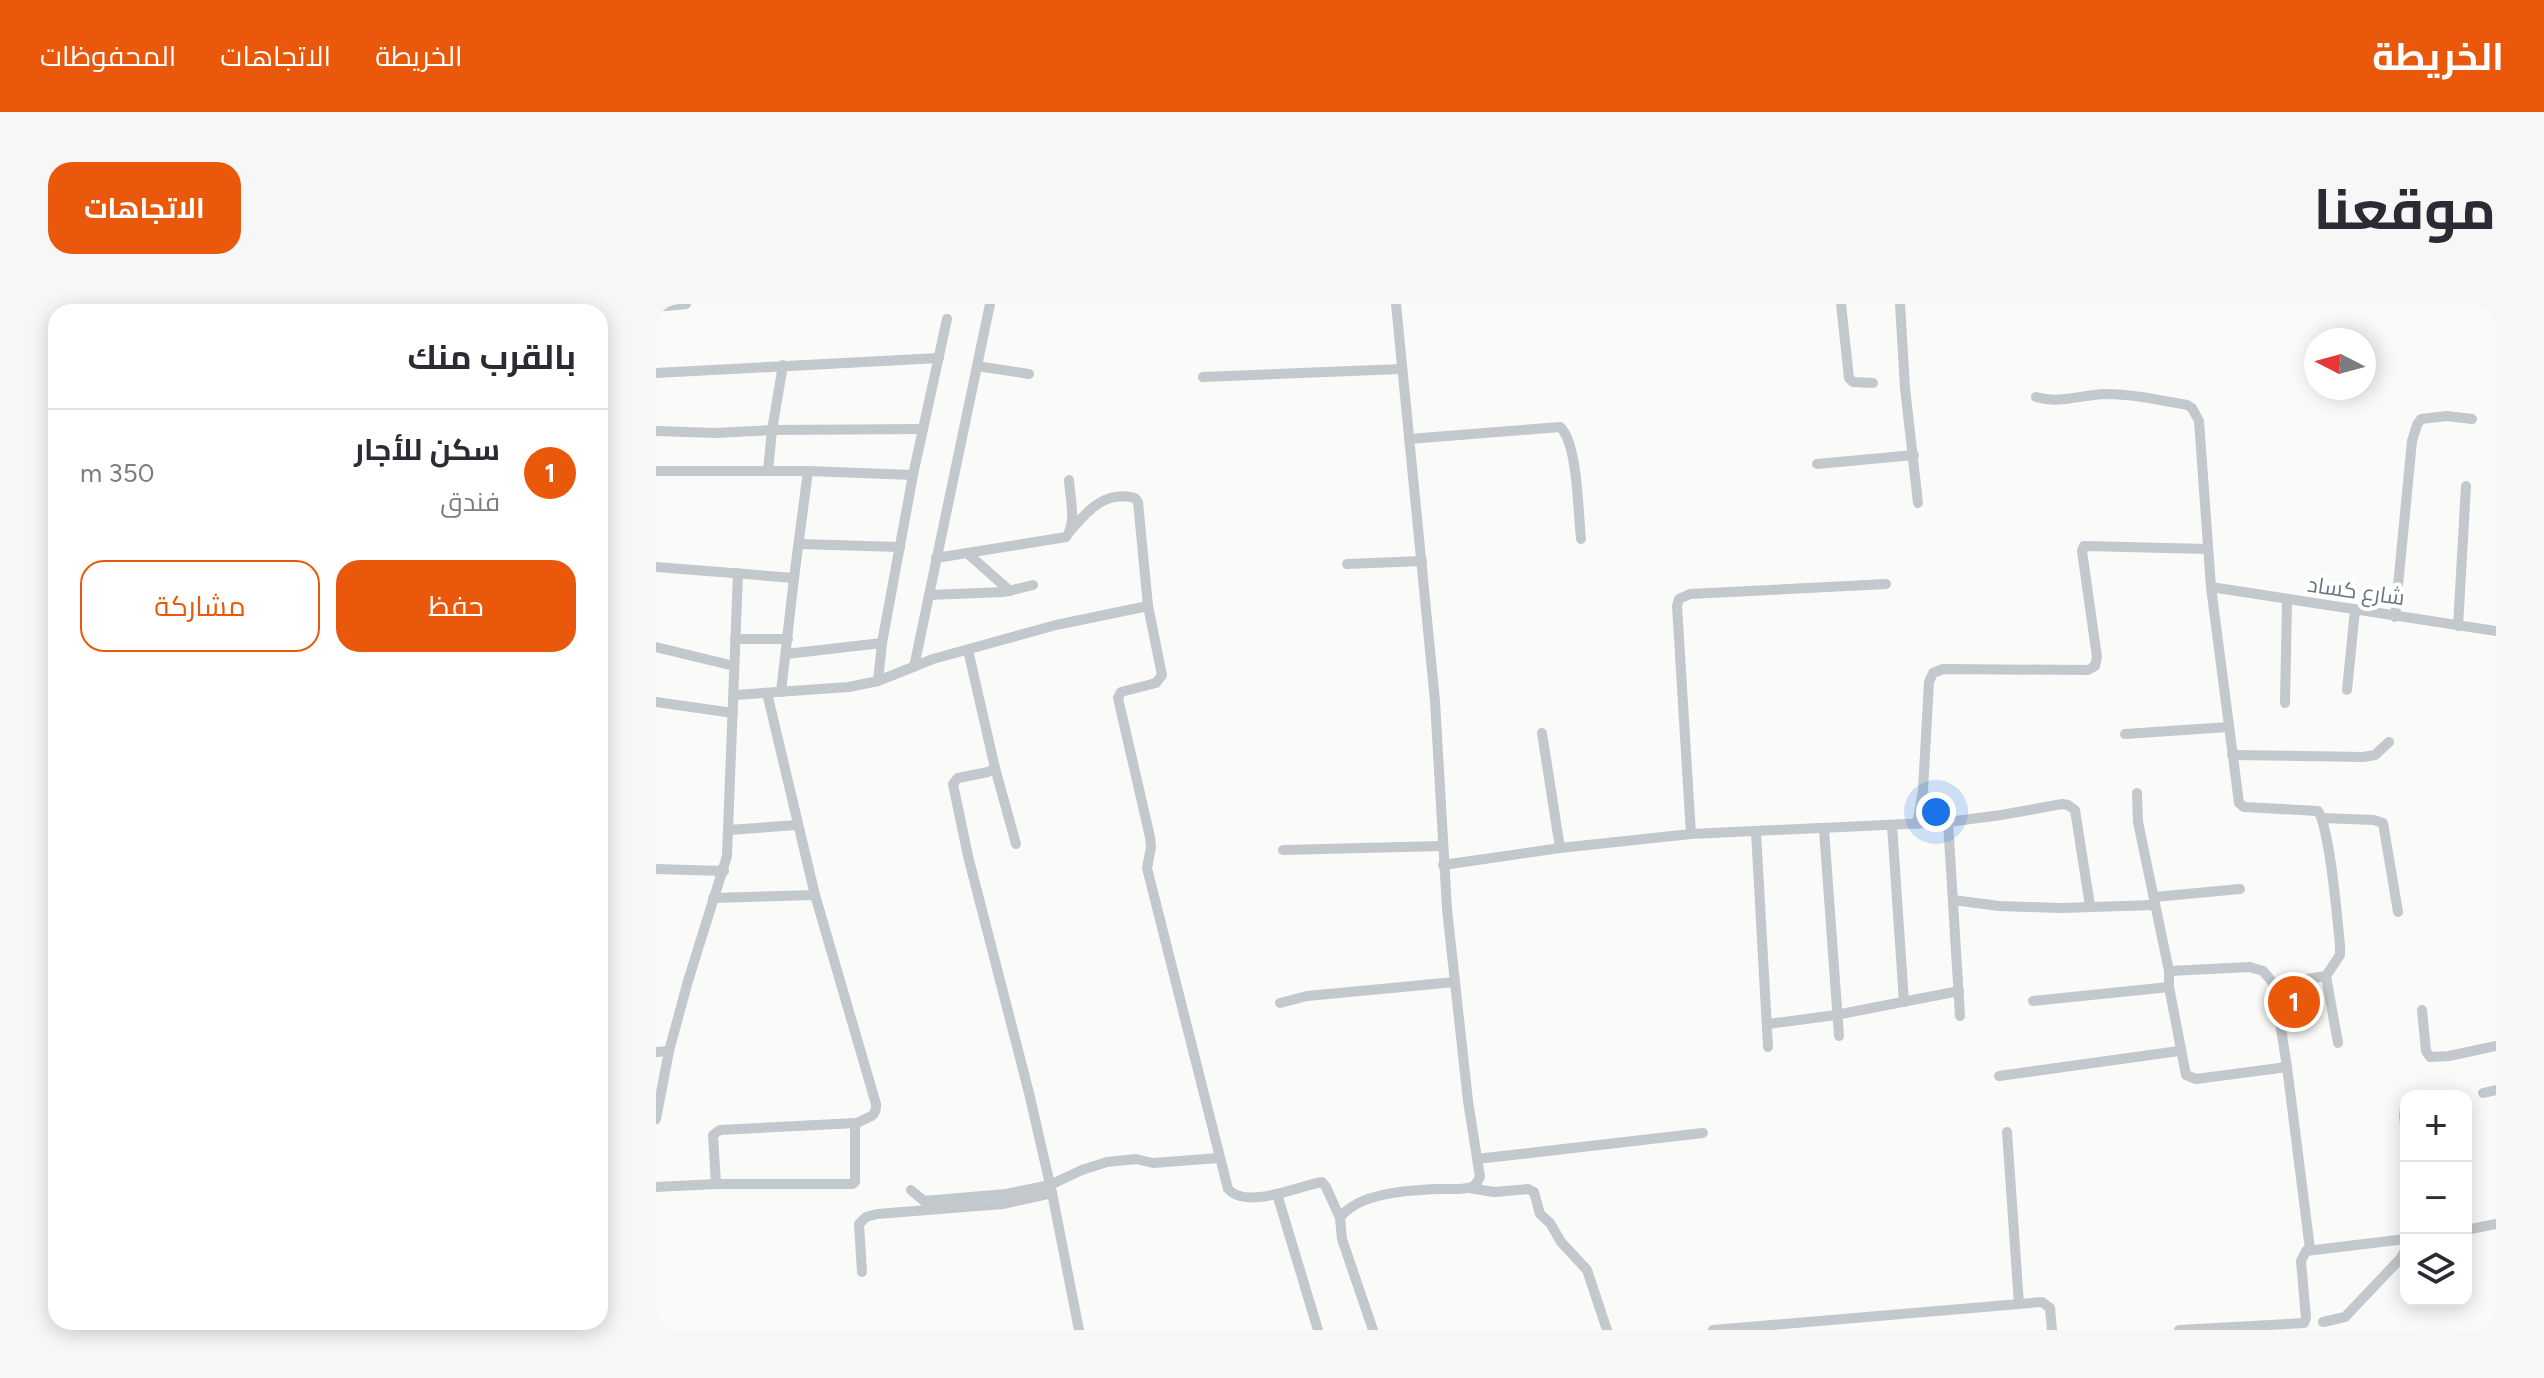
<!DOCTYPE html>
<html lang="ar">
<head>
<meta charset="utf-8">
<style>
	body { margin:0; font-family:Figtree,Cairo,sans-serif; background:#f7f7f7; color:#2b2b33; direction:rtl }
	.controls { position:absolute; right:24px; bottom:24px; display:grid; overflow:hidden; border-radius:16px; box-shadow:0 4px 20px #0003 }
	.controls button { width:72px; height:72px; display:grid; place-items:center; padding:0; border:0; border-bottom:2px solid #e1e1e2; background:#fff; color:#2b2b33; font:40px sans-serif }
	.compass { position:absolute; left:1648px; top:24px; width:72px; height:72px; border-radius:50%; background:#fff; box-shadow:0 4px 20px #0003; rotate:276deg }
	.you { position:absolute; left:1280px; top:508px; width:28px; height:28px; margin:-20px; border:6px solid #fff; border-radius:50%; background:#1a73e8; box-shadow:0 0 0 12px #1a73e833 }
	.badge { display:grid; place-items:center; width:52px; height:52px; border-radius:50%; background:#ea580c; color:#fff; font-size:26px; font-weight:700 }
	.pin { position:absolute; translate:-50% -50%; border:4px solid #fff; box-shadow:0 2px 8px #0006 }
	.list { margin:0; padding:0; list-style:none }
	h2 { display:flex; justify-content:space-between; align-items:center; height:104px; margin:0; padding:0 32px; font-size:34px }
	h2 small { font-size:26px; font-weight:400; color:#7c7c81 }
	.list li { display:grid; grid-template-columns:52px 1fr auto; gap:24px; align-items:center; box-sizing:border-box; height:128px; padding:0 32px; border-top:2px solid #e1e1e2 }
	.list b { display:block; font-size:30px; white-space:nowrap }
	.list p { margin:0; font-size:26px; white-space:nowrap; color:#7c7c81 }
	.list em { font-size:26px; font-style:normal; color:#7c7c81 }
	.actions { display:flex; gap:16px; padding:24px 32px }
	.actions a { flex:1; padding:18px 0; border:2px solid #ea580c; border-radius:24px; text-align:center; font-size:28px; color:#ea580c }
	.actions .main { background:#ea580c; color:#fff }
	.icon { flex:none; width:44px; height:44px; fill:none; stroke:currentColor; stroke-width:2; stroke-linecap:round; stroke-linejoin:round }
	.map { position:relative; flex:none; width:1840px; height:1026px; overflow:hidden; direction:ltr; border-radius:24px }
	header { display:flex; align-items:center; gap:48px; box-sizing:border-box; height:112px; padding:0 40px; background:#ea580c; color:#fff }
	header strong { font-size:38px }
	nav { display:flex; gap:44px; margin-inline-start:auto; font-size:28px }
	.intro { display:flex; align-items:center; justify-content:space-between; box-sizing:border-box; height:192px; padding:0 48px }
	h1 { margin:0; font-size:56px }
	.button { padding:20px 36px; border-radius:24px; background:#ea580c; color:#fff; font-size:28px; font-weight:700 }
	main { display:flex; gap:48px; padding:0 48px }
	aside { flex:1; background:#fff; border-radius:24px; box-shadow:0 4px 20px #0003 }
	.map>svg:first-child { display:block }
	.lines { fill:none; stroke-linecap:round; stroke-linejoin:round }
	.minor { stroke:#c3c8cc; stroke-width:10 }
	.labels { text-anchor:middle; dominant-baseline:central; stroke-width:8; stroke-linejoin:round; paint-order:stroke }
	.street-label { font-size:22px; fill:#657683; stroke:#fff }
</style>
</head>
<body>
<header>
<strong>الخريطة</strong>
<nav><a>الخريطة</a><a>الاتجاهات</a><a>المحفوظات</a></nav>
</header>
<div class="intro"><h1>موقعنا</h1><a class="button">الاتجاهات</a></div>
<main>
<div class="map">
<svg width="1840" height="1026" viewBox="0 0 1840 1026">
	<rect width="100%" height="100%" fill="#fafaf8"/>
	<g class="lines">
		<g class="minor">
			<path d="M1185 0 1193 74 1197 78 1217 79"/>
			<path d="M1244 0 1249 84 1262 199"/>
			<path d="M0 3 30 0"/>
			<path d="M321 62 373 70"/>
			<path d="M0 69 283 54"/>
			<path d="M547 73 745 65"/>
			<path d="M1380 93C1404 100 1424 91 1449 90 1476 90 1504 96 1531 101L1536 104 1543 117 1555 283 1583 499 1588 503 1662 507C1674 525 1681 613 1684 641V651L1670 672 1618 680"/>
			<path d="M0 127 59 129 116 126 267 125"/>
			<path d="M753 135 904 123C922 139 922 209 925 235"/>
			<path d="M1161 160 1258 151"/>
			<path d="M0 167H152L257 171"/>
			<path d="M112 167 116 126 127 61"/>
			<path d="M415 226C432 206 450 186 479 194L482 198 492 302 506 371 500 379 465 388 462 394 494 533 495 543 491 564 572 885C591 906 642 882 666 878L670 883 684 914"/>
			<path d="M143 240 244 243"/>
			<path d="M311 249 354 287"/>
			<path d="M280 254 410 233C421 220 414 193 413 176"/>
			<path d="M691 260 766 257"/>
			<path d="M0 263 138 274 152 167"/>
			<path d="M1555 283 1840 327"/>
			<path d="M273 291 348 288 377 281"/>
			<path d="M1739 313 1756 137 1761 121 1765 115 1791 112 1816 115"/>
			<path d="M1802 322 1810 182"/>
			<path d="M79 335H132"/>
			<path d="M0 343 78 362"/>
			<path d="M312 346 339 464 332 468 302 474 297 480 298 485 312 552 373 789 396 889 423 1026"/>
			<path d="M130 350 226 339 257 171 291 15"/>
			<path d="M258 363 334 0"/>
			<path d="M222 377 226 339"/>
			<path d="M1691 386 1699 306"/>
			<path d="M125 388 138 274"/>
			<path d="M78 391 193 383 222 377 277 355 400 321 492 302"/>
			<path d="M0 398 77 409"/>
			<path d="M1629 399 1631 297"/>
			<path d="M886 429 904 544"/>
			<path d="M1469 430 1572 423"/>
			<path d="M1576 451 1707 453 1719 451 1733 438"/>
			<path d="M339 464 360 540"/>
			<path d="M1481 489 1482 518 1513 667V683L1530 771 1540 775 1631 763"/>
			<path d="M1666 514 1718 516 1727 519 1742 608"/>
			<path d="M1292 518 1304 712"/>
			<path d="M1261 520 1267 486 1273 378 1277 369 1287 365 1432 366 1439 362 1441 353 1426 247 1428 242 1552 245"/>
			<path d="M1236 521 1248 698"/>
			<path d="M1168 525 1183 732"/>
			<path d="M73 526 141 521"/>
			<path d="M1100 528 1112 743"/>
			<path d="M1035 530 1021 302 1023 295 1034 290 1230 280"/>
			<path d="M627 546 786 542"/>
			<path d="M787 561 904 544 1035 530 1292 518 1345 511 1406 500 1412 501 1419 506 1434 602"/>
			<path d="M0 565 68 567"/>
			<path d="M1498 593 1584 585"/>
			<path d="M57 594 159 591"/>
			<path d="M1297 596 1343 602 1404 604 1499 601"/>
			<path d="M1513 667 1594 663 1607 667 1618 680 1631 763 1654 945"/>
			<path d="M1670 672 1682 739"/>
			<path d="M1377 697 1513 683"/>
			<path d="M624 699 651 692 799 678"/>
			<path d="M1766 706 1770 747 1774 753 1793 752 1840 742"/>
			<path d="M1112 720 1180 711 1303 687"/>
			<path d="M0 748 13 747"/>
			<path d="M1343 772 1523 747"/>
			<path d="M1827 789 1840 786"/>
			<path d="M1750 798 1748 811 1750 830"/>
			<path d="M0 815 13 747 32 677 71 552 82 269"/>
			<path d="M1351 828 1363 1000"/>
			<path d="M821 855 1047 829"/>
			<path d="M60 880 57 831 64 826 200 819"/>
			<path d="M0 883 60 880H196L199 878V821C208 812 221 816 220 800L159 591 111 389"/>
			<path d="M813 884 838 888 872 885 878 888 884 910 894 919 905 938 931 966 951 1026"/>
			<path d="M255 886 268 897 350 890 394 881 426 866 451 858 480 855 497 859 563 854"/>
			<path d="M621 890 662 1026"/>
			<path d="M1810 926 1840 920"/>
			<path d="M206 968 203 920 210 913 221 910 347 900 396 889"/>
			<path d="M1667 1018 1689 1013 1744 955 1750 945"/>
			<path d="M717 1026 686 935 684 914C702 888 756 886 784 885 794 885 807 886 816 883 821 880 821 878 824 873L812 797 791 605 779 397 740 0"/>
			<path d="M1057 1026 1386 998 1394 1004 1396 1026"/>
			<path d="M1523 1026 1648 1019 1650 1014 1645 957 1650 947 1750 935"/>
		</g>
	</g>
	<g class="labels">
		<g class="street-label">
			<text transform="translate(1700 287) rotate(8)">شارع كساد</text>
		</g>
	</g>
</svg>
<div class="controls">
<button>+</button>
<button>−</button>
<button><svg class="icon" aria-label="layers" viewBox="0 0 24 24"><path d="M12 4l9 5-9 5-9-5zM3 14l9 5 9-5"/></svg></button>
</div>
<svg class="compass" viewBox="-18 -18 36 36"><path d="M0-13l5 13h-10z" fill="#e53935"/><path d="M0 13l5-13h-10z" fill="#7c7c81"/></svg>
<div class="you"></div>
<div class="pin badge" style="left:1638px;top:698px">1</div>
</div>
<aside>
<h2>بالقرب منك<small></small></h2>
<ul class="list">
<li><span class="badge">1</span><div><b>سكن للأجار</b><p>فندق</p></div><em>350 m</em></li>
</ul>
<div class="actions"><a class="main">حفظ</a><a>مشاركة</a></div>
</aside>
</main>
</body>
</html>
